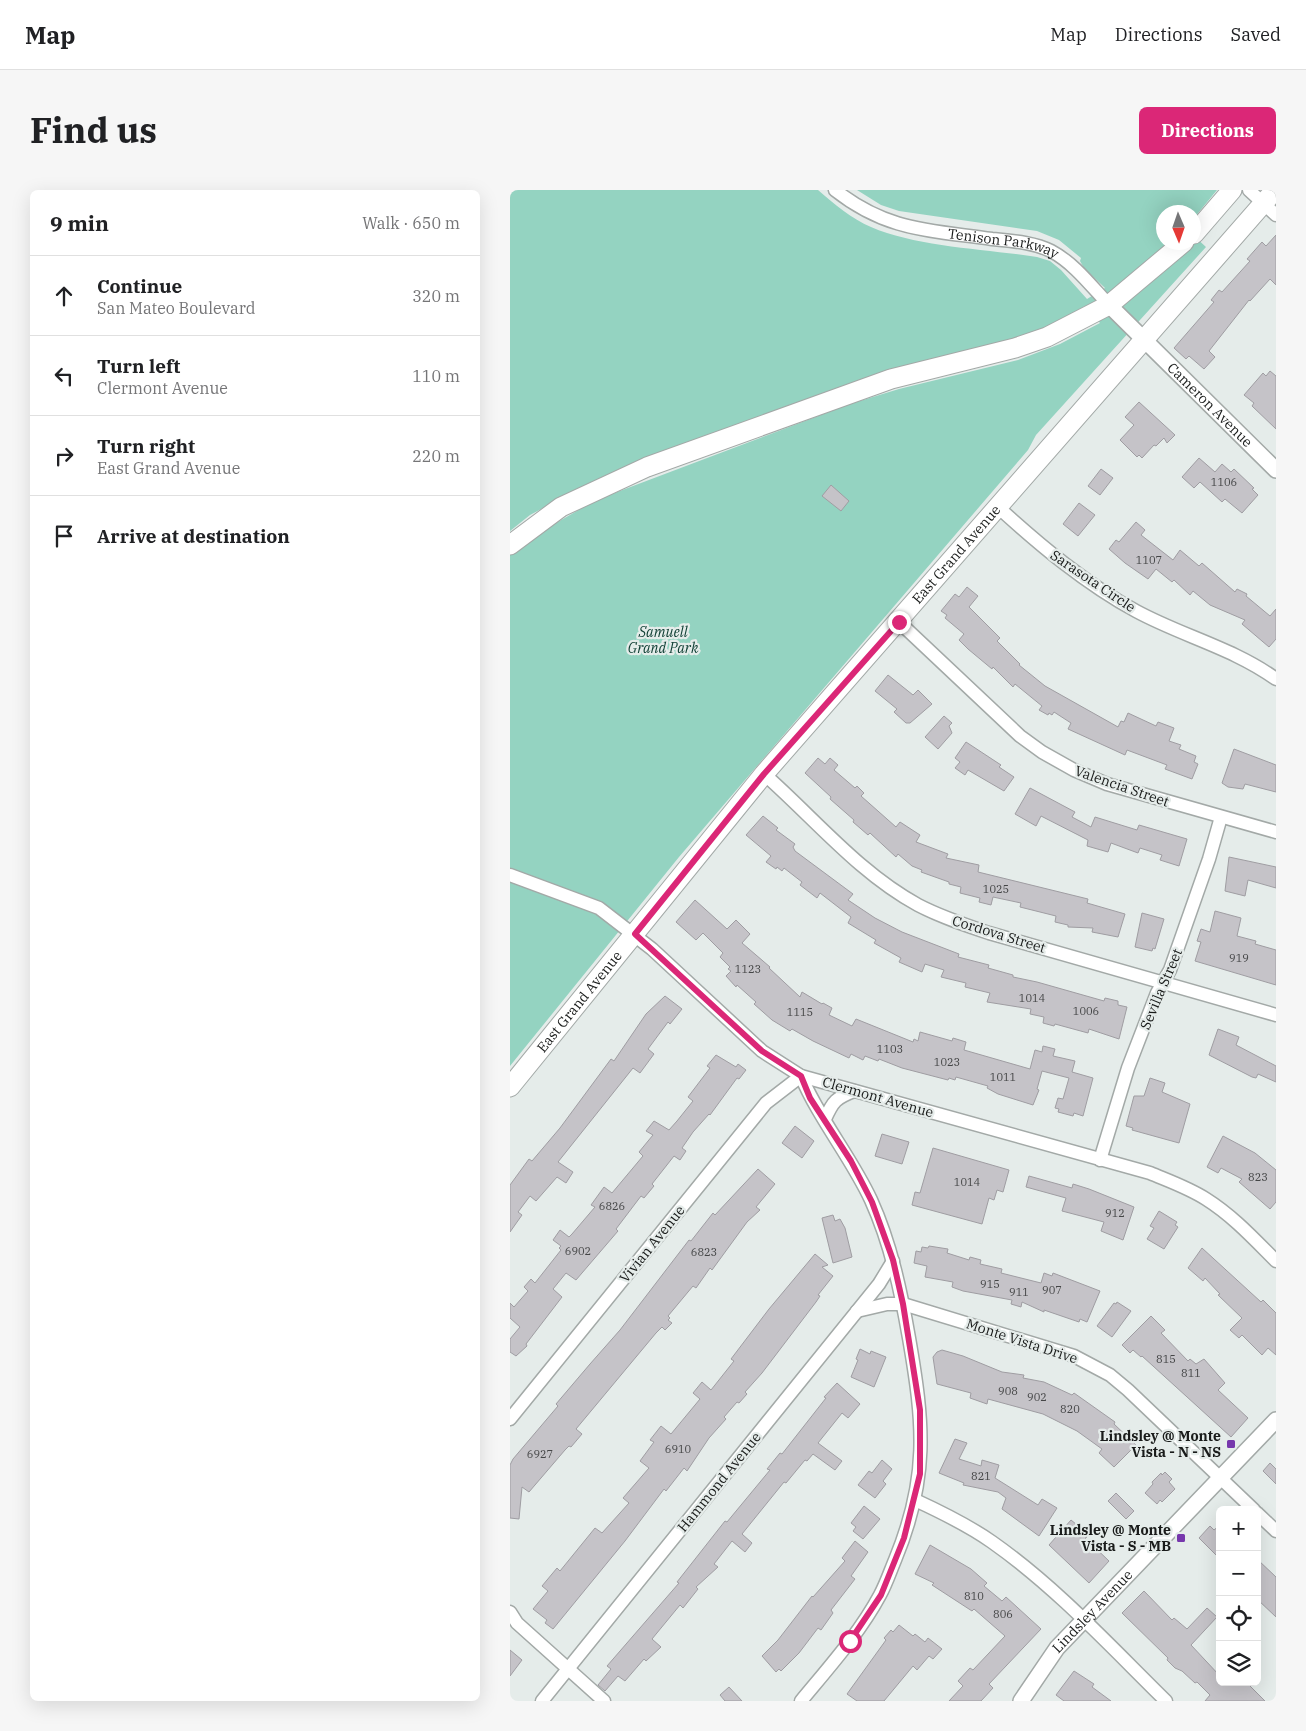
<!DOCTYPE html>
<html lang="en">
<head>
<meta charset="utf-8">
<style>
	body { margin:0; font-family:"IBM Plex Serif",serif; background:#f6f6f6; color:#202124 }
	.controls { position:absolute; right:15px; bottom:15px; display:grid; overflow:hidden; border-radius:8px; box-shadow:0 5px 20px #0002 }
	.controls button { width:45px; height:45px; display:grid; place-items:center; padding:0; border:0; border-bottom:1px solid #e0e0e0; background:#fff; color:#202124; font:25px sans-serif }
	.compass { position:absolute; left:646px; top:15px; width:45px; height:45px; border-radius:50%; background:#fff; box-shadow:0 5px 20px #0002; rotate:178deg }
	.stop { position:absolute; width:15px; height:15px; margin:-11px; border:4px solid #db2777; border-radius:50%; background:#fff }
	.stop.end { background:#db2777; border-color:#fff; box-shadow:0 1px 5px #0008 }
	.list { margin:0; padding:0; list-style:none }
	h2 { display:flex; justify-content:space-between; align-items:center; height:65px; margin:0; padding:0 20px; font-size:21px }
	h2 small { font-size:16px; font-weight:400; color:#757577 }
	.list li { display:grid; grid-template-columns:32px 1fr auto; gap:15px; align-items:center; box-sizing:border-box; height:80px; padding:0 20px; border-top:1px solid #e0e0e0 }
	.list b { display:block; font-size:19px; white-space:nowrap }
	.list p { margin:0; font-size:16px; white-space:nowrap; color:#757577 }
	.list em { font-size:16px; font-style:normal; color:#757577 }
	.icon { flex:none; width:28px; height:28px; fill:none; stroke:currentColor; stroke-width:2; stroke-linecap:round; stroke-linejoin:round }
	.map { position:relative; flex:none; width:766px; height:1511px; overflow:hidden; border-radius:8px }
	header { display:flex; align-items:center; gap:30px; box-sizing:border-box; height:70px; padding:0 25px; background:#fff; border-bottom:1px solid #e0e0e0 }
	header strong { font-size:24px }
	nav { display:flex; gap:28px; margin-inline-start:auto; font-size:18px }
	.intro { display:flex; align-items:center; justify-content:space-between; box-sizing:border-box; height:120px; padding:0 30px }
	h1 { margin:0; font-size:35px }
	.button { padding:12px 22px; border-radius:8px; background:#db2777; color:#fff; font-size:18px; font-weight:700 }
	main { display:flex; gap:30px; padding:0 30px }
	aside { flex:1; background:#fff; border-radius:8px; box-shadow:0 5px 20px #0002 }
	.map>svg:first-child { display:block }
	.green { fill:#94d3c1 }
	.building { fill:#c5c3c8; stroke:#9f9da2 }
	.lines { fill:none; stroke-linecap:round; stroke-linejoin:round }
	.minor-casing { stroke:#a3a9a7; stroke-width:15 }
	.tertiary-casing { stroke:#a3a9a7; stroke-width:18 }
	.primary-casing { stroke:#a3a9a7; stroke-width:21 }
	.minor { stroke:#fff; stroke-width:12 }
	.tertiary { stroke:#fff; stroke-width:15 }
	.primary { stroke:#fff; stroke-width:19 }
	.route { stroke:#db2777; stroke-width:6 }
	.poi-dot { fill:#7637ac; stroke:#e5ecea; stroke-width:2 }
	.labels { text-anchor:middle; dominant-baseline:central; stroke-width:4.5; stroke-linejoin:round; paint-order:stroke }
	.number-label { font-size:11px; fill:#444546 }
	.street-label { font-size:14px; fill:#191b1a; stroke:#e5ecea }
	.park-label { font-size:14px; font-style:italic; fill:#0d3d32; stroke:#e5ecea }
	.poi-label { font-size:14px; font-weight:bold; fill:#191b1a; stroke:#e5ecea; text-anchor:end }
</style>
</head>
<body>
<header>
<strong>Map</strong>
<nav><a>Map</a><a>Directions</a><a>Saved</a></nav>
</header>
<div class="intro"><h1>Find us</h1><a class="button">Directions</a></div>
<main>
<aside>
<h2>9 min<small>Walk · 650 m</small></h2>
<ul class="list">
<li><svg class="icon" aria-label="ahead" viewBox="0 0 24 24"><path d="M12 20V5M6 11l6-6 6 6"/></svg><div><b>Continue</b><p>San Mateo Boulevard</p></div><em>320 m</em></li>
<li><svg class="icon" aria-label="left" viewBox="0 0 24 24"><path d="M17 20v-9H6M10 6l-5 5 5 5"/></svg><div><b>Turn left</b><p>Clermont Avenue</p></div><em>110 m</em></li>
<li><svg class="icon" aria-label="right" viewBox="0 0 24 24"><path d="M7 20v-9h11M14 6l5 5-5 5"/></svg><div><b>Turn right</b><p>East Grand Avenue</p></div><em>220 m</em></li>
<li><svg class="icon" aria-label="arrive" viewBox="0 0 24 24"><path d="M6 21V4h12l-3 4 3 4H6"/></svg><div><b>Arrive at destination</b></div></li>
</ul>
</aside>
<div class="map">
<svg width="766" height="1511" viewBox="0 0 766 1511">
	<rect width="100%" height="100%" fill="#e5ecea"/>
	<path class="green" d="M0 0H308C324 14 342 29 361 37 407 57 476 59 527 67L540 71 551 80 577 109 595 98 574 78 570 71 571 68 549 50 527 41 389 21 371 15 347 0H707L684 28V22H654V52H684V46L696 57 526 245 518 260 169 667 0 876V365L46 333 86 310 340 214 389 199 508 170 550 154 590 133 575 116 545 133 512 148 348 191 136 270 76 295 20 325 0 341Z"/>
	<g class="building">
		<path d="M766 45V95L760 89 740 111 739 110 699 161 705 167 694 179 679 166 676 169 664 158 704 112 701 110 709 100 712 102 740 71 737 69 752 52 756 56Z"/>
		<path d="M760 181 766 186V239L742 216 744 213 734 205 753 183 756 186Z"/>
		<path d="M629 212 665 245 657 253 654 248 646 256 644 255 632 268 629 265 627 267 610 250 624 235 615 227Z"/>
		<path d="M689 268 705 282 712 274 721 282 724 279 744 298 742 299 748 305 732 323 715 309 712 312 690 292 684 298 672 287Z"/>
		<path d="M591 279 603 288 590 305 578 296Z"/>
		<path d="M321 295 339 311 331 321 312 306Z"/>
		<path d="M569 313 585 325 568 346 553 334Z"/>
		<path d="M626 332 635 340 631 345 663 370 670 360 689 376 692 373 725 402 727 399 737 404 736 406 760 426 766 419V449L759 457 732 434 735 430 700 415 683 401 680 405 664 390 662 392 646 379 638 389 615 373 599 359 606 350 609 352Z"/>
		<path d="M457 397 468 406 459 417 490 448 487 451 510 474 509 475 535 496 608 537 611 531 614 532 618 523 646 536 648 532 664 538 659 551 671 555 669 559 686 566 684 572 688 574 682 589 655 579 657 575 617 560 615 565 558 539 561 533 544 522 542 525 539 523 538 525 529 520 532 516 505 494 503 497 483 477 482 479 458 459 449 450 454 444 435 428 437 425 431 421 445 404 449 407Z"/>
		<path d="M378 485 403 505 408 500 422 514 400 533H396L384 522 387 519 365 501Z"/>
		<path d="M434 526 442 533 439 536 442 543 428 559 415 547Z"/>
		<path d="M456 552 491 575 489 577 504 587 494 601 458 580 455 585 445 578 450 572 445 568Z"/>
		<path d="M724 559 766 575V602L735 594 733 599 718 597 712 593Z"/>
		<path d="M308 568 315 574 320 568 328 575 324 580 345 598 347 596 354 603 351 606 386 637 390 632 410 645 406 652 438 664 436 668 469 675 468 682 578 709 577 713 615 724 608 747 582 742 583 738 558 737V735L545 732 546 726 510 717 511 713 483 707 481 715 469 712 470 708 450 703 451 697 439 694V692L411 682 412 680 402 676 388 664 386 667 360 643 358 645 343 632 344 630 320 609 321 607 295 583Z"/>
		<path d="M520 598 565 622 562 627 581 637 585 627 627 640 629 635 677 649 669 676 650 670 652 665 630 658 628 663 601 653 598 662 577 656 578 650 531 626 526 636 505 624Z"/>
		<path d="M253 626 268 638 266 640 285 654 283 657 285 661 343 704 338 710 365 728 392 742 449 764 448 767 479 775 478 778 503 785V787L527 792 594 811 595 808 608 811V815L617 817 609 849 579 839 578 843 545 834 544 836 533 833 534 827 520 824 521 819 477 812 480 803 455 797 456 793 431 787 434 780 415 774 412 782 389 772 391 768 364 753 366 750 338 733 341 727 310 703 307 708 290 695 292 692 274 678 272 681 267 677 266 679 256 672 261 666 236 645Z"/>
		<path d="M719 667 766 677V698L738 690 735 706 715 701Z"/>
		<path d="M185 710 217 739 226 730 240 744 232 753 260 777 259 778 290 807 292 802 312 814 313 813 322 818 319 825 342 836 346 829 403 852 404 849 408 851 410 842 442 851 443 848 456 852 454 860 520 879 525 860 532 862 533 856 545 859 543 866 565 871 562 882 583 888 573 926 564 923 563 926 548 922 549 919 545 918 548 908 553 909 559 888 532 881 527 899 529 900 523 915 488 904 477 898 478 896 446 887 445 890 439 888 438 890 392 878 369 869 368 871 355 866 353 870 341 864 339 868 303 851 282 839 280 841 262 830 244 814 246 812 227 795 226 797 216 786 221 781 218 779 220 777 210 767 213 763 193 743 186 750 166 732Z"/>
		<path d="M705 721 731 728 727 746 746 751 745 754 766 760V795L685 771 691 752 687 751 691 739 700 742Z"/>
		<path d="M632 723 654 729 645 759 643 758 642 761 625 757Z"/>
		<path d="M155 806 172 819 160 834 158 832 138 859 144 864 130 883 123 878 48 972 63 982 56 993 47 987 26 1011 20 1006 8 1022 12 1025 0 1042V995L19 969 22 971 50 938 101 869 104 871 136 824Z"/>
		<path d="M708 839 729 847 726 855 766 876V892L748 884 746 888 742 887 699 865Z"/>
		<path d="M206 865 226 877 228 874 236 880 229 889 227 888 200 925 199 924 183 942 172 958 176 961 170 970 164 966 142 994 144 996 134 1008 131 1006 106 1039 108 1041 66 1090 56 1083 43 1099 52 1107 16 1154 17 1156 6 1166 0 1162V1149L10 1137 0 1128V1113L4 1117 18 1101 14 1097 21 1089 25 1093 51 1060 49 1058 51 1056 43 1050 50 1040 59 1047 62 1044 85 1017 81 1015 94 997 102 1003 133 966 129 962 143 945 136 941 144 931 159 940 167 931 183 911 178 907 200 878 197 876Z"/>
		<path d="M640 888 655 893 652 902 680 914 669 953 622 940 623 938 616 936 624 906H634Z"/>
		<path d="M285 936 304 951 292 968 272 953Z"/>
		<path d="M372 944 399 952 392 974 365 966Z"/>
		<path d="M713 946 745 963 766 980V1012L760 1019 729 992 732 989 711 978 708 983 697 977Z"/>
		<path d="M423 958 499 980 493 1002 487 1000 484 1010 479 1008 472 1034 402 1015 405 1002 410 1003Z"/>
		<path d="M248 979 265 994 246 1017 250 1020 237 1032 202 1080 200 1078 186 1098 183 1096 158 1126 160 1128 158 1130 162 1133 155 1140 152 1137 146 1143 66 1239 72 1244 61 1257 59 1256 55 1260 19 1302 12 1297 9 1329 0 1328V1275L3 1269 48 1216 46 1214 80 1174 110 1140 179 1050 181 1051 203 1023 205 1025Z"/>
		<path d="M519 986 562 998 563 994 579 999 624 1017 613 1050 591 1041 594 1032 552 1021 556 1008 516 997Z"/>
		<path d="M649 1021 667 1032 665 1035 668 1037 654 1059 637 1049 644 1038 640 1036Z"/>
		<path d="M323 1025 325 1031 330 1029 335 1038 342 1067 323 1073 312 1028Z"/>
		<path d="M419 1056 438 1059 437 1063 459 1070 460 1067 471 1070 470 1074 492 1079 491 1083 531 1093 534 1083 542 1086 543 1083 590 1101 577 1132 570 1129 569 1132 534 1120V1122L512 1112 511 1117 501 1114 502 1110 453 1101 442 1097 443 1092 415 1087 417 1076 404 1073 406 1061 411 1062 412 1057 418 1058Z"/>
		<path d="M692 1058 751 1112 753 1110 766 1123V1165L758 1158 752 1165 732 1145 729 1148 720 1140 732 1128 708 1105 710 1104 695 1088 693 1091 678 1078Z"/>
		<path d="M305 1064 318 1075 312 1077 323 1086 308 1105 310 1106 306 1112 252 1183 235 1202 237 1204 229 1213 227 1212 214 1227 216 1229 199 1248 177 1281 174 1278 156 1301 154 1299 115 1351 43 1439 35 1433 37 1430 23 1419 38 1401 32 1396 47 1378 50 1381 85 1338 92 1343 119 1313 113 1308 139 1278 130 1271 144 1252 140 1250 151 1236 161 1244 190 1209 183 1203 192 1192 201 1200 224 1171 221 1169 259 1119Z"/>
		<path d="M607 1112 621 1121 602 1147 587 1136 604 1113 606 1114Z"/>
		<path d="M641 1126 655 1140 651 1143 678 1171 680 1169 686 1174 694 1169 715 1193 708 1200 738 1228 721 1247 632 1166 631 1167 623 1160 620 1163 612 1155Z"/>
		<path d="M350 1159 360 1164 361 1161 376 1167 364 1197 341 1187 348 1170 346 1169Z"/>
		<path d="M432 1160 453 1166 492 1182 514 1185 513 1188 534 1192 562 1205 564 1203 605 1232 604 1234 626 1255 604 1277 589 1263 592 1259 567 1241 533 1224 478 1209 477 1214 460 1208 461 1203 427 1194 423 1167 427 1162Z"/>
		<path d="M327 1193 350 1214 338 1228 332 1223 308 1253 332 1271 325 1280 303 1264 297 1271 295 1270 276 1293 274 1292 232 1344 242 1353 235 1362 222 1351 204 1374 208 1377 186 1397 188 1399 173 1418 170 1415 142 1449 151 1457 136 1471 134 1469 115 1491 108 1486 95 1501 88 1495 101 1479 97 1476 169 1393 167 1392 215 1331 217 1332 260 1280 257 1279 270 1263 272 1264 316 1208 314 1207Z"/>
		<path d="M445 1249 457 1253 449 1269 471 1276 472 1270 489 1275 485 1288 528 1315 532 1309 547 1318 529 1346 492 1319 496 1308 488 1302 453 1295 454 1293 429 1283Z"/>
		<path d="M372 1270 382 1279 373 1291 376 1294 365 1308 348 1295 359 1281 362 1283Z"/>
		<path d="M760 1273 766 1279V1294L753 1281Z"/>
		<path d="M655 1282 662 1289 659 1292 665 1299 652 1312 650 1310 647 1314 635 1303 643 1294 642 1292 651 1283 652 1285Z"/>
		<path d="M606 1303 624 1321 616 1329 598 1311Z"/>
		<path d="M354 1316 370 1329 353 1349 343 1341 346 1337 341 1333Z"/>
		<path d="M561 1330 572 1339 570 1341 577 1347 575 1348 599 1371 579 1393 539 1355Z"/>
		<path d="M710 1335V1369L689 1348 700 1336 704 1340Z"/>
		<path d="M345 1351 358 1362 341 1386 345 1389 321 1420 323 1423 311 1440 308 1438 289 1463 271 1481 269 1479 266 1482 252 1466 268 1450 302 1406 303 1407 335 1371 332 1368Z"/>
		<path d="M420 1355 461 1379 477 1393 474 1396 492 1411 496 1407 531 1439 479 1494 483 1498 471 1511H439L453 1496 448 1491 460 1478 463 1480 495 1446 464 1419 462 1421 422 1395 424 1393 405 1384Z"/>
		<path d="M747 1369 766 1387V1427L747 1409Z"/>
		<path d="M634 1401 662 1430 664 1428 677 1439 697 1418 707 1427 681 1455 710 1486V1492H736L755 1511H695L700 1505 687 1492 685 1493 672 1481 665 1478 657 1470 658 1468 612 1423Z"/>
		<path d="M389 1435 403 1446 405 1444 415 1452 418 1448 432 1459 423 1469 419 1466 407 1480 403 1476 374 1511H347L337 1504 376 1450 374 1448 381 1440 383 1442Z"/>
		<path d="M0 1460 12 1470 0 1486Z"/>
		<path d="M564 1481 584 1494 582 1497 601 1511H554L546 1505Z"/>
		<path d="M219 1497 232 1511H215L210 1505Z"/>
	</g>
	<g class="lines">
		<defs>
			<g id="minor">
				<path id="s1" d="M325 0C377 41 419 40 482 49 501 51 523 52 541 61 564 73 582 97 599 115"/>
				<path d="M739 0 766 25"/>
				<path d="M489 318C531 356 576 394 626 421 672 446 723 458 766 489"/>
				<path d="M389 432 510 546 532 562 564 580 597 594 766 642"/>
				<path d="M254 584C304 628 349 683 408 715 431 727 455 735 479 743L766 825"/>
				<path d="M0 685 89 718 142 759 252 861 291 886 640 983C659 991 679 998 696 1009 723 1026 744 1049 766 1071"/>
				<path d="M315 929C323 911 326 908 344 901"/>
				<path d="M590 970 618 878 647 803 660 780 699 669 711 627"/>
				<path d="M347 1121 377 1114H393L564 1166 600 1185 618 1200 744 1320"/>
				<path d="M0 1229 256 913 291 886C309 929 341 967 361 1010 381 1054 391 1102 399 1148 414 1234 419 1288 385 1370 380 1382 376 1394 370 1405 349 1444 319 1477 291 1511"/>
				<path d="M405 1310C431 1322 458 1335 482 1352 546 1397 600 1456 656 1511"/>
				<path d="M747 1323 766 1341"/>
				<path d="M0 1422 7 1433 94 1511"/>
				<path d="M32 1511 369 1094 383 1071"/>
			</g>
			<g id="tertiary">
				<path id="s2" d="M599 115 766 280"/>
				<path id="s3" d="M511 1511 547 1458 766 1230"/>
			</g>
			<g id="primary">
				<path d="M684 44 722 0"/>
				<path d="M0 355 51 317 137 277 381 189 505 158 537 147 599 115 674 52"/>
				<path id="s4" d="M0 897 254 584 765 0"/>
			</g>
		</defs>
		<use href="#minor" class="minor-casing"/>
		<use href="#tertiary" class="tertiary-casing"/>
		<use href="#primary" class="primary-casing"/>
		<use href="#minor" class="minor"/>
		<use href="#tertiary" class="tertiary"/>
		<use href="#primary" class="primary"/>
	</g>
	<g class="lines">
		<path class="route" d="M340 1451 371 1405 394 1348 410 1284V1220L393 1114 383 1070 362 1012 341 971 300 908 291 886 252 861 125 744 254 584 389 432"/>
	</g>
	<g class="poi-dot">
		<rect x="716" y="1249" width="10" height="10" rx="2.5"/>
		<rect x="666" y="1343" width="10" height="10" rx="2.5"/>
	</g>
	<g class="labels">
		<g class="number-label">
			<text x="714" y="292">1106</text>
			<text x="639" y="370">1107</text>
			<text x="486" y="699">1025</text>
			<text x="729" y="768">919</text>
			<text x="238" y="779">1123</text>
			<text x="522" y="808">1014</text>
			<text x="576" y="821">1006</text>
			<text x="290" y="822">1115</text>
			<text x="380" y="859">1103</text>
			<text x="437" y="872">1023</text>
			<text x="493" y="887">1011</text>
			<text x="748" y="987">823</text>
			<text x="457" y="992">1014</text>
			<text x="102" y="1016">6826</text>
			<text x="605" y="1023">912</text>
			<text x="68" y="1061">6902</text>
			<text x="194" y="1062">6823</text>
			<text x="480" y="1094">915</text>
			<text x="542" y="1100">907</text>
			<text x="509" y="1102">911</text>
			<text x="656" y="1169">815</text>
			<text x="681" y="1183">811</text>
			<text x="498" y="1201">908</text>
			<text x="527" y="1207">902</text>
			<text x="560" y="1219">820</text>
			<text x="168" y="1259">6910</text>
			<text x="30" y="1264">6927</text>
			<text x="471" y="1286">821</text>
			<text x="464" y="1406">810</text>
			<text x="493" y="1424">806</text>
		</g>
		<g class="street-label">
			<text stroke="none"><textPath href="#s1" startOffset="179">Tenison Parkway</textPath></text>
			<text stroke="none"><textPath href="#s2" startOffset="142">Cameron Avenue</textPath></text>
			<text stroke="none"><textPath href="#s4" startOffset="695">East Grand Avenue</textPath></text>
			<text transform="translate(583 391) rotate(34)">Sarasota Circle</text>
			<text transform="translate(612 596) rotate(19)">Valencia Street</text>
			<text transform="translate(489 744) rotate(17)">Cordova Street</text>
			<text transform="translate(651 799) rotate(-67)">Sevilla Street</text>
			<text stroke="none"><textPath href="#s4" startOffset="110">East Grand Avenue</textPath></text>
			<text transform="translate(368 907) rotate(16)">Clermont Avenue</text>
			<text transform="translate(142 1054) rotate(-51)">Vivian Avenue</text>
			<text transform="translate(512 1151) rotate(18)">Monte Vista Drive</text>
			<text transform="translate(209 1292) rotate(-51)">Hammond Avenue</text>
			<text stroke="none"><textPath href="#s3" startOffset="115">Lindsley Avenue</textPath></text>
		</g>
		<g class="park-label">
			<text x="153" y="442">Samuell<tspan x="153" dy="16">Grand Park</tspan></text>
		</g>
		<g class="poi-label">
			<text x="711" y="1246">Lindsley @ Monte<tspan x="711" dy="16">Vista - N - NS</tspan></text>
			<text x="661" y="1340">Lindsley @ Monte<tspan x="661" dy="16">Vista - S - MB</tspan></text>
		</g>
	</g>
</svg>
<div class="controls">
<button>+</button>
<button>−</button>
<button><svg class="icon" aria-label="locate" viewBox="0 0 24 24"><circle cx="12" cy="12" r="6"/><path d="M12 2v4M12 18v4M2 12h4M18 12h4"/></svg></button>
<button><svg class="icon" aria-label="layers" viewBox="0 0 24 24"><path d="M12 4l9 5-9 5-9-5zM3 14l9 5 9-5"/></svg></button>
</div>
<svg class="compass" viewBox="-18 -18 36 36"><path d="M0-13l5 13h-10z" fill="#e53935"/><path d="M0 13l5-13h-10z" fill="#757577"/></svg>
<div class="stop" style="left:340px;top:1451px"></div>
<div class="stop end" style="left:389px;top:432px"></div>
</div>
</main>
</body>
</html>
